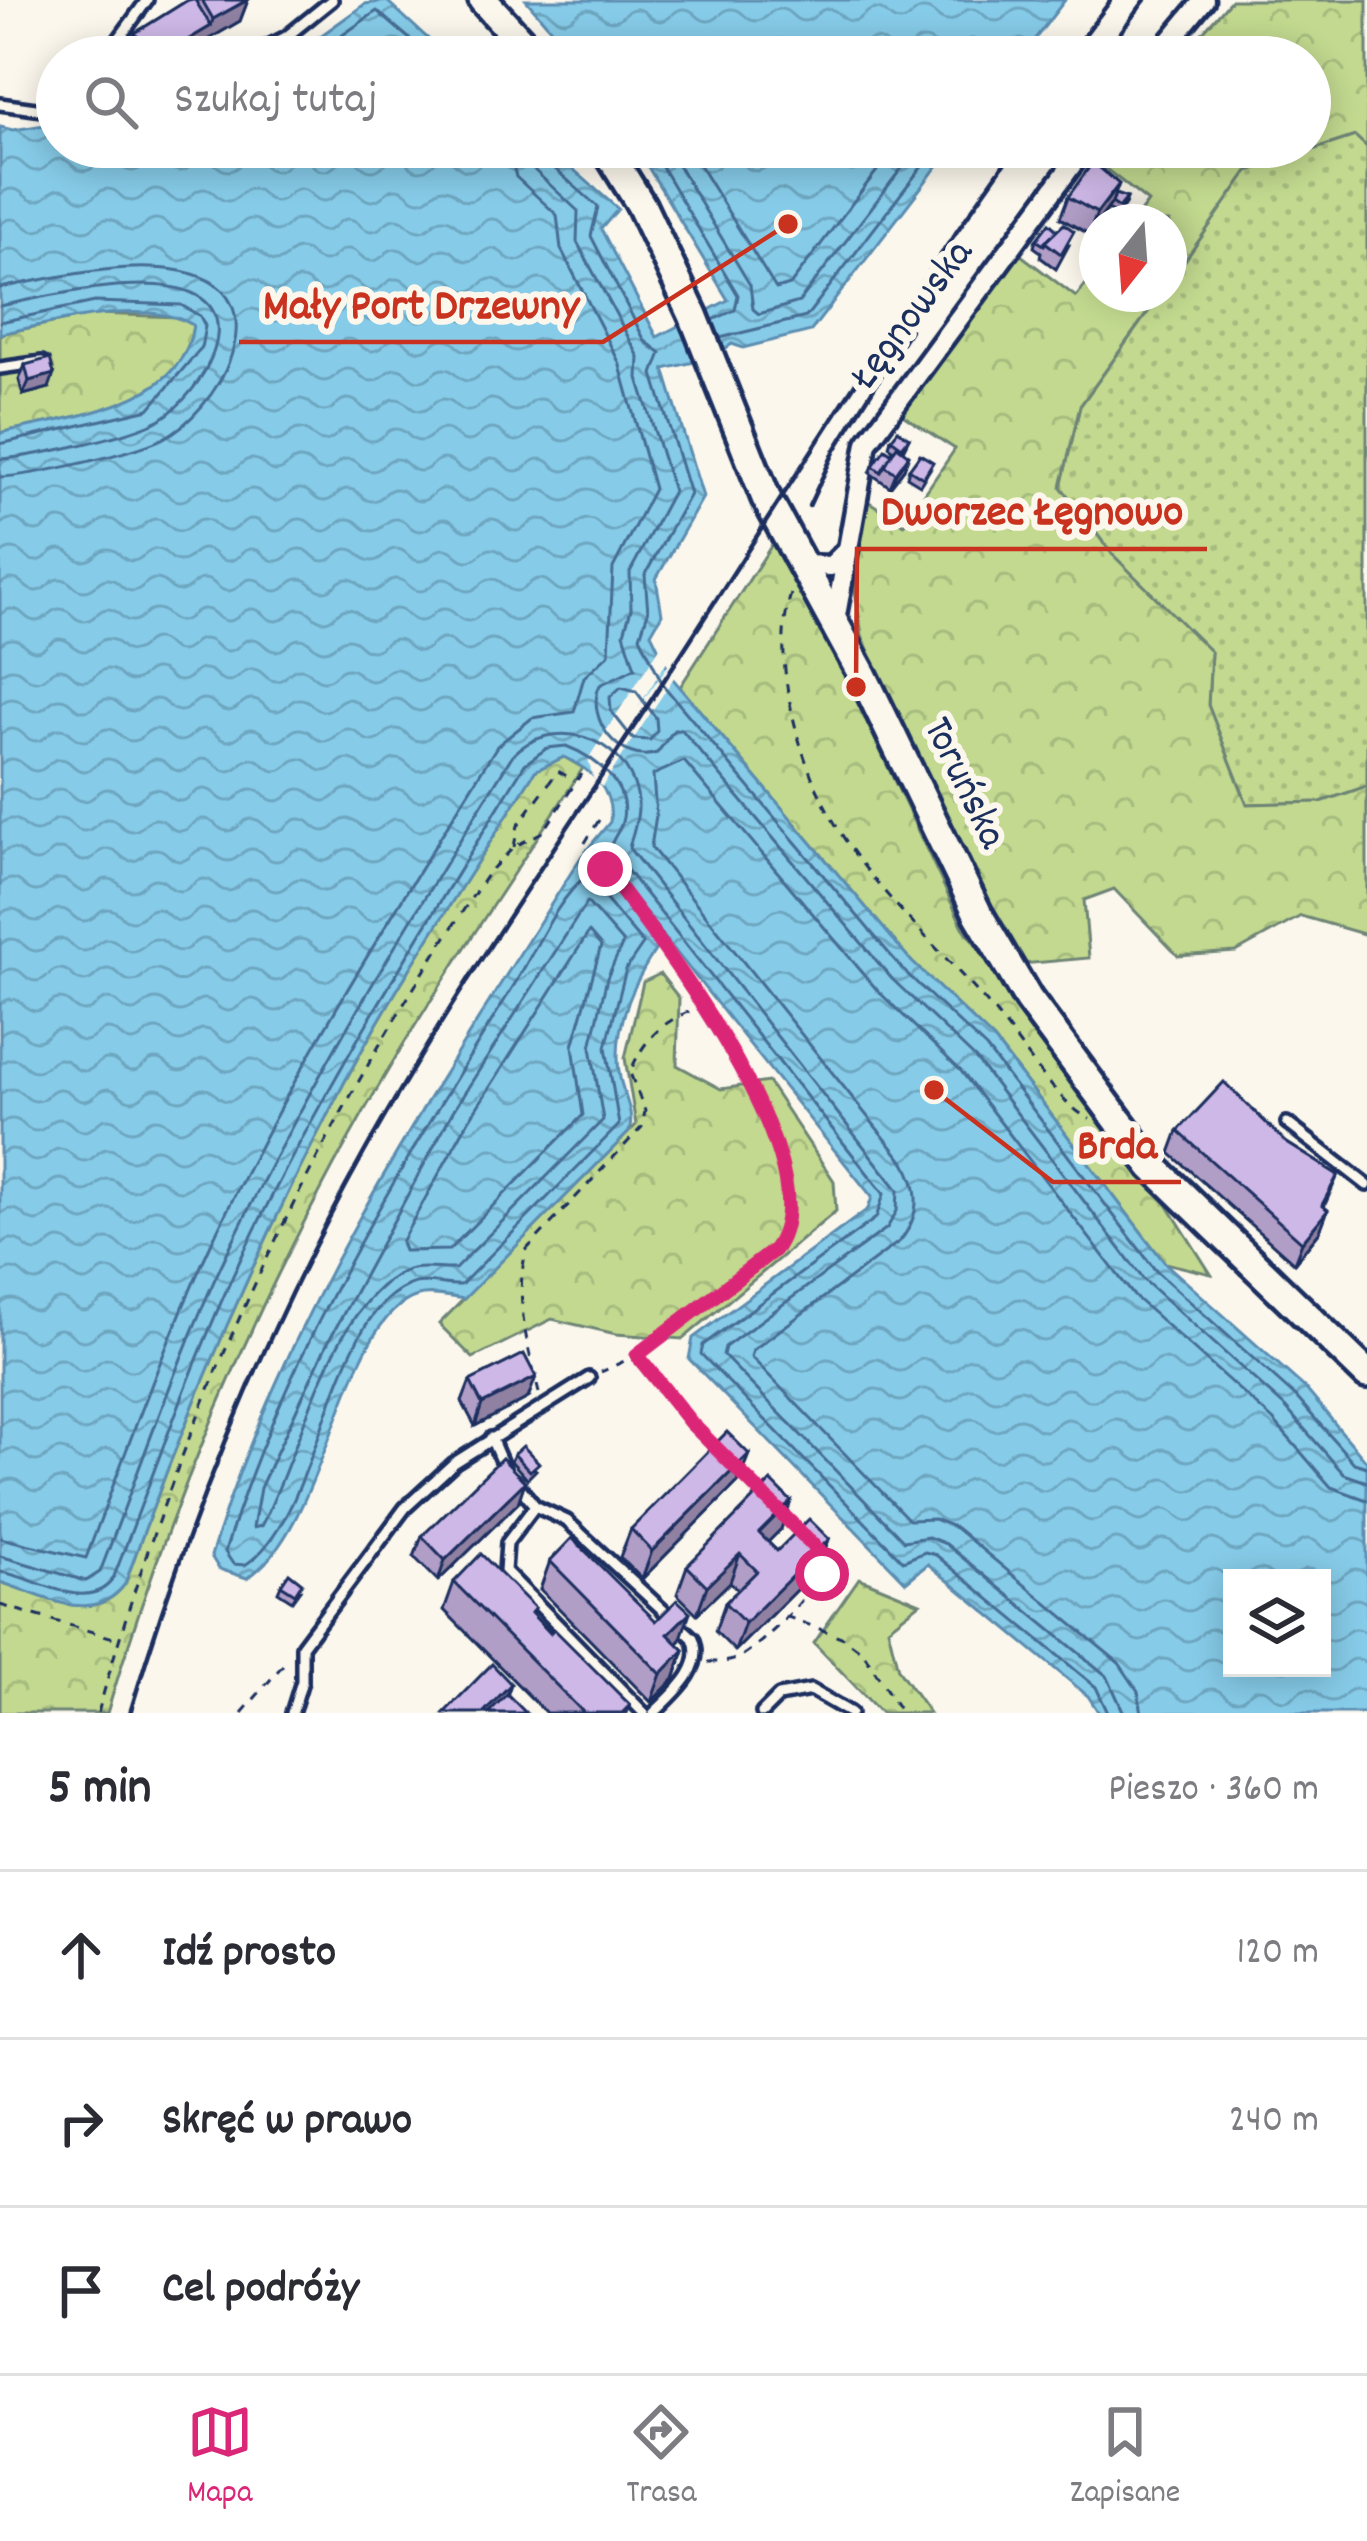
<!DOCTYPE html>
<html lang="pl">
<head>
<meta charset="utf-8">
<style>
	body { margin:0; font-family:Dekko,sans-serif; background:#f2f2f3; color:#2b2b33 }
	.controls { position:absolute; right:36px; bottom:36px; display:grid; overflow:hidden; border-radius:0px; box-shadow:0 6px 30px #0003 }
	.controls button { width:108px; height:108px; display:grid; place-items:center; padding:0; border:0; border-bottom:3px solid #e1e1e2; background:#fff; color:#2b2b33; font:60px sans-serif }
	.compass { position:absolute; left:1079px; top:204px; width:108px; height:108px; border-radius:50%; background:#fff; box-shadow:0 6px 30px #0003; rotate:197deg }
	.stop { position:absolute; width:36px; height:36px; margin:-27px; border:9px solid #db2777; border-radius:50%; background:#fff }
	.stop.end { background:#db2777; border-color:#fff; box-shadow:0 3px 12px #0008 }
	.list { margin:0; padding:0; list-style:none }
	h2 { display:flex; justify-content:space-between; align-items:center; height:156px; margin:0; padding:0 48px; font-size:51px }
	h2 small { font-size:39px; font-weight:400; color:#7c7c81 }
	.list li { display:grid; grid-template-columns:78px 1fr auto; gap:36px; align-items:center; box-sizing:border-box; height:168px; padding:0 48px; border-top:3px solid #e1e1e2 }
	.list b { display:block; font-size:45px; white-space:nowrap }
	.list em { font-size:39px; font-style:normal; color:#7c7c81 }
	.icon { flex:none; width:66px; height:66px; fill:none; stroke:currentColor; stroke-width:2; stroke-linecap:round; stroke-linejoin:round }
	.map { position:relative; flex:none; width:1367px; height:1713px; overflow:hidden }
	.search { position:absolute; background:#fff; box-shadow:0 6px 30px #0003; left:36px; right:36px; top:36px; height:132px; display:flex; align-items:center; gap:30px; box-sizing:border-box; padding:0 42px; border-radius:66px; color:#7c7c81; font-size:45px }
	.sheet { height:660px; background:#fff }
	nav { display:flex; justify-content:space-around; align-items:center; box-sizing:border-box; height:168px; border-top:3px solid #e1e1e2; background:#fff; font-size:33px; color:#7c7c81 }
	nav a { display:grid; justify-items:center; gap:6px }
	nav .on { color:#db2777 }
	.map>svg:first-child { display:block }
	.grass { fill:url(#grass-dots); stroke:#6e8476; stroke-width:3 }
	.forest { fill:url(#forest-crowns); stroke:#6e8476; stroke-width:3 }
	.water { fill:url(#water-waves); stroke:#5b8db1; stroke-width:3; fill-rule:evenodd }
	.pier { fill:#fbf7ec }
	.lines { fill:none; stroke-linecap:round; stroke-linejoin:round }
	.shore { stroke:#466d95; stroke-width:3 }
	.lane-casing { stroke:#1b2f5e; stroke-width:18 }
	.street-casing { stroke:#1b2f5e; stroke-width:27 }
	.secondary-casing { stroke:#1b2f5e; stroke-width:36 }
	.path { stroke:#1b2f5e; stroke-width:3; stroke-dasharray:9 9; stroke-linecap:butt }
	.lane { stroke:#fbf7ec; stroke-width:9 }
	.street { stroke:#fbf7ec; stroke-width:18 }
	.secondary { stroke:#fbf7ec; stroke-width:27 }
	.rail { stroke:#1b2f5e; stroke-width:4.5 }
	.wall { fill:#b19ec7; stroke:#1b2f5e; stroke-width:3 }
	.shaded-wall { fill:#9081a2; stroke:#1b2f5e; stroke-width:3 }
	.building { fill:#ceb8e7; stroke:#1b2f5e; stroke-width:3 }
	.route { stroke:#db2777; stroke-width:15 }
	.labels { text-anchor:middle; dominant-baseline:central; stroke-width:12; stroke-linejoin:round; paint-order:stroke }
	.street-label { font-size:42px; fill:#1b2f5e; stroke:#fbf7ec }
	.leader { fill:none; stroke:#c8321e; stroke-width:4.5 }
	.callout-dot { fill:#c8321e; stroke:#fbf7ec; stroke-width:4.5 }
	.callout-label { font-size:45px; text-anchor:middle; font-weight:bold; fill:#c8321e; stroke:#fbf7ec; stroke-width:12; stroke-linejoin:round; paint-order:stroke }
</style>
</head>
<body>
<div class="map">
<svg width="1367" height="1713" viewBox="0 0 1367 1713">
	<defs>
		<pattern id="grass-dots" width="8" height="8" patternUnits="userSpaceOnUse" patternTransform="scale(3)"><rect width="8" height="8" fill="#c2d98f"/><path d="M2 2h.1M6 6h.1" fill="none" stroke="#a6bb7e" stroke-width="1.8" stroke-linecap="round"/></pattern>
		<pattern id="forest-crowns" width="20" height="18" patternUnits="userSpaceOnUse" patternTransform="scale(3)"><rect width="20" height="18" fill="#c2d98f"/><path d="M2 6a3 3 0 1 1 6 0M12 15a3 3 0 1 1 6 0" fill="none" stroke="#a6bb7e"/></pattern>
		<pattern id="water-waves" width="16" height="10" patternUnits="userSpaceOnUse" patternTransform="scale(3)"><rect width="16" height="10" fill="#86cbe8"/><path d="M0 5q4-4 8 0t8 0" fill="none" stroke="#6da5bf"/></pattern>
	</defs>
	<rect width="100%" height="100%" fill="#fbf7ec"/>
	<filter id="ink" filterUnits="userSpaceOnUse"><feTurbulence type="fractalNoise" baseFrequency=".00833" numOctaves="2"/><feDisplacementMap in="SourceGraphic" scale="24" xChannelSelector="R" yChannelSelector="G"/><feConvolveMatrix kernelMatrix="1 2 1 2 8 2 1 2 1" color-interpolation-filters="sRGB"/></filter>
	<g filter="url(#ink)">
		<path class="grass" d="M1355 136 1367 147V786L1321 802 1247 804 1208 705 1211 652 1112 554 1061 487 1080 406 1161 294H1169V283L1248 171Z"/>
		<g class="forest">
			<path d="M1231 0H1367V147L1355 136 1248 171 1169 283V222H1133L1148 202 1092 158 1102 147H1310V57H1181Z"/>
			<path d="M1017 252 1076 297 1097 270V294H1161L1080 406 1061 487 1112 554 1211 652 1208 705 1247 804 1321 802 1367 786V935L1301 916 1236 952 1178 956 1114 889 1084 900 1089 958 1022 964 916 764 862 635 855 590 866 500 904 524 955 449 898 412Z"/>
			<path d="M95 314 180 317 193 325C185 408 64 417 0 433V334Z"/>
			<path d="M773 543 811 603 963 927 1166 1203 1211 1274 1165 1263 994 1040 912 962 680 687Z"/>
			<path d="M564 757 583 768C522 862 458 955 400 1050 275 1257 176 1482 107 1713H0V1582C42 1595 93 1627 125 1584 186 1411 258 1245 344 1083 401 976 471 874 535 771Z"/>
			<path d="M660 974 679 998 677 1065 721 1089 768 1082 834 1181 836 1211 683 1339 616 1334 552 1319 473 1358 439 1324 636 1125 625 1058 643 982Z"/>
			<path d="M859 1578 920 1603 888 1628 898 1669 929 1713H881L814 1643Z"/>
		</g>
		<g class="water">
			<path d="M526 0H1065L1021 57H575Z"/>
			<path d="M387 1 448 57H291L365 4Z"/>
			<path d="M57 123V147H548L618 209 601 229 657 337 728 300 636 147H952L811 331 743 348 732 344 711 358 664 369 703 497 656 579 662 614 651 633 673 679 912 962 994 1040 1165 1263 1305 1388 1367 1462V1713H1099L1088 1696 928 1564 906 1582 689 1359 693 1338 868 1209 872 1197 599 856 596 865 658 946C633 983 611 1030 620 1078 624 1097 635 1113 629 1132L464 1299C451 1297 430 1292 418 1296 342 1317 327 1528 247 1578L219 1569 211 1556C287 1304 442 1078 581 857L610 822C614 790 592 770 564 757L535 771C471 874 401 976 344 1083 258 1245 186 1411 125 1584 93 1627 42 1595 0 1582V433C64 417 184 408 193 325 146 297 51 323 0 334V127L13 130ZM1232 1578H1322V1668H1232Z"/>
		</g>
		<path class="pier" d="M660 647 669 658 637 709 669 664 675 676 602 787 593 778 588 759Z"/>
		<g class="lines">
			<g class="shore">
				<path d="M311 57 377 11 431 57"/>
				<path d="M526 147 533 169 578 211 577 242 639 357 638 378 673 491 630 572 631 609 624 633 635 668 600 685C584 718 621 766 657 753L674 730H682L892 979 975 1058 1144 1280 1285 1407 1344 1474 1367 1482"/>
				<path d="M541 147 546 161 598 207 591 236 645 341 661 353 653 374 690 494 645 575 648 612 640 636 663 685 903 970 986 1048 1156 1271 1296 1397 1354 1463 1367 1467"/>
				<path d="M650 147 738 295 735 310 713 320"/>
				<path d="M667 147 750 285 753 309 759 314 799 302 918 147"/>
				<path d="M688 147 776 289 790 285 895 147"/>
				<path d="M0 288C55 277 138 258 193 274 281 301 216 413 162 439 133 453 33 476 0 477"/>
				<path d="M0 306C48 296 146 273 192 293 252 319 192 406 153 423 123 437 33 457 0 459"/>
				<path d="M0 322 95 302 181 305 200 316 205 326 201 348 149 409 0 444"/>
				<path d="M720 338 806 317 937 147"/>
				<path d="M621 687 636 691 656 718 657 731 650 740 633 739 611 711 610 697Z"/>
				<path d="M586 876 643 944 626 969 606 1047 619 1125 461 1285C447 1286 429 1280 415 1283 328 1308 322 1516 245 1565L233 1564 225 1552C285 1353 401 1166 511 990 533 956 555 901 586 876Z"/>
				<path d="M587 902 623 943 607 978 591 1047 603 1120 455 1269C440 1270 423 1265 408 1270 331 1299 299 1458 261 1526L253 1528 260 1488 326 1346 453 1111Z"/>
				<path d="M589 932 601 946 573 1046 583 1115 449 1250 404 1251 401 1242 469 1120Z"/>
				<path d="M0 1538 86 1558C126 1452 163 1347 211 1244 293 1070 396 908 497 746L532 718 574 712 584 677 609 654 613 568 654 489 619 362 561 249 557 215 516 177 508 147"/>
				<path d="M0 1556 86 1581 100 1572C142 1464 178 1354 229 1249 312 1077 412 917 512 756 552 714 624 736 637 794 641 815 633 830 629 848L898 1190 897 1211 887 1228 725 1347 723 1355 904 1541 928 1537 946 1544 1107 1676 1124 1713"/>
				<path d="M0 1572C35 1576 87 1615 113 1579 155 1471 192 1362 242 1256 324 1085 425 926 525 764L547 748 566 746C595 757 632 786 622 822 619 833 612 838 610 849L884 1194 876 1218 703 1345 701 1354 903 1561 925 1552 936 1555 1096 1687 1108 1713"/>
				<path d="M1142 1713 1138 1691 1119 1663 956 1528 934 1519 909 1520 751 1357 753 1350 900 1241C920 1216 921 1189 904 1162L651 847 656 815 653 775 684 761 878 991 961 1071 1134 1296 1273 1420 1331 1487 1367 1500"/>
			</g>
			<defs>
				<g id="lane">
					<path d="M113 57V47L147 0"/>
					<path d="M247 57 286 37 332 0"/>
					<path d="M0 104 57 112"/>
					<path d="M0 368 42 362"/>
					<path d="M1287 1123 1367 1185"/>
					<path d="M491 1438 504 1468"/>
					<path d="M515 1481 535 1506 507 1543 505 1571 644 1713"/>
					<path d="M535 1506 567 1521 693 1638C706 1668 673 1694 654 1713"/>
					<path d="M292 1713 302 1681V1646L405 1508 454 1463 589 1378"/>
					<path d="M762 1713 779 1696 811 1690 851 1713"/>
				</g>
				<g id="street">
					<path d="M1157 57 1204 0"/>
					<path d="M803 565 831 566 848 549"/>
					<path d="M835 621 867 443 1085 147"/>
				</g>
				<g id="secondary">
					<path d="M483 0 535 57"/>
					<path d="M605 147 641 205 693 315 766 498 863 676 978 914 1028 999 1152 1166 1367 1374"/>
				</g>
			</defs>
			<use href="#lane" class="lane-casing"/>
			<use href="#street" class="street-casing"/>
			<use href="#secondary" class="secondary-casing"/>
			<g class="path">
				<path d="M791 594C780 627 783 669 790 703 820 850 901 904 993 1010 1018 1039 1058 1105 1090 1119"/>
				<path d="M1362 703 1367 697"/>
				<path d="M599 820 583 846C643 908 837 1165 774 1250L637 1355 601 1372"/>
				<path d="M514 847 518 825 558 771 575 781"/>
				<path d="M638 1357 713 1446"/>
				<path d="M539 1393C528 1348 513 1294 527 1249L642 1127 645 1111 630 1073C642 1041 665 1017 699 1009"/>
				<path d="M741 1473 760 1492"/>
				<path d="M784 1516 798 1530"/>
				<path d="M0 1605 117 1639"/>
				<path d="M785 1616 844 1638 863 1652 901 1713"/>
				<path d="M708 1662C719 1662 728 1663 738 1658 762 1645 830 1582 821 1554"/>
				<path d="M98 1713C180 1413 314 1128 489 872L514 847 544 831 581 774"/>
				<path d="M242 1713 288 1659"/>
			</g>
			<use href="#lane" class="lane"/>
			<use href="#street" class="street"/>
			<use href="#secondary" class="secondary"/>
			<g class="rail">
				<path d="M1068 57 1111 0"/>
				<path d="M1102 57 1145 0"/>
				<path d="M809 506 835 450 910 330"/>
				<path d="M130 1713C188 1518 265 1331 364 1153 454 992 561 840 661 685 778 505 891 321 1016 147"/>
			</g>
		</g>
		<g class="wall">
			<path d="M188 0H248L240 21 178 57H136L130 47 135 33Z"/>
			<path d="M1114 196 1127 198 1125 205 1117 216 1108 209 1089 234 1060 218 1068 197Z"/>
			<path d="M1036 240 1069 245 1056 269 1040 257 1041 252 1034 247Z"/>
			<path d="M25 365 49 388 23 395 19 380Z"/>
			<path d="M909 438 903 450 904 469 890 487 870 473 873 466 894 450 889 446 891 439Z"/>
			<path d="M909 469H930L920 485 907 477Z"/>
			<path d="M1178 1131 1287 1143 1338 1175 1324 1207 1320 1231 1294 1263 1170 1153Z"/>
			<path d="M470 1381 528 1398 475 1426 462 1402Z"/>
			<path d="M514 1454 536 1470 527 1479 511 1461Z"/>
			<path d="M749 1454 738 1482 642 1579 620 1557 631 1529Z"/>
			<path d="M791 1501 781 1529 768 1542 777 1551 829 1539 819 1567 735 1651 715 1631 725 1603 738 1590 730 1582 697 1614 677 1594 687 1566Z"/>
			<path d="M518 1503 438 1581 414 1557 422 1536Z"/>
			<path d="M550 1561 656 1621 680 1641 677 1643 684 1650 674 1679 651 1702 540 1589Z"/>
			<path d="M454 1582 535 1608 533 1615 630 1705 627 1713H546L444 1610Z"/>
			<path d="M281 1585 300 1590 292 1601 278 1592Z"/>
		</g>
		<g class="shaded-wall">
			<path d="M248 0 240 21 178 57H159L211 26 213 19Z"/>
			<path d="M1119 184 1112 203 1089 234 1097 213Z"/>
			<path d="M54 374 49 388 23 395 29 381Z"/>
			<path d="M909 455 904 469 890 487 896 473Z"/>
			<path d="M1328 1210 1320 1231 1294 1263 1302 1242Z"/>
			<path d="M536 1377 528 1398 475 1426 482 1404Z"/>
			<path d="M749 1454 738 1482 642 1579 652 1551Z"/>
			<path d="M525 1482 518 1503 438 1581 445 1560Z"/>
			<path d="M791 1501 781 1529 749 1561 759 1533Z"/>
			<path d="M829 1539 819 1567 735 1651 745 1623Z"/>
			<path d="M740 1554 730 1582 697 1614 707 1586Z"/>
			<path d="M690 1612 680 1641 658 1663 668 1634Z"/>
			<path d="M684 1650 674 1679 651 1702 661 1674Z"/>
			<path d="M511 1684 504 1705 496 1713H483Z"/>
		</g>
		<g class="building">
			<path d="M188 0H195L211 26 159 57H150L135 33Z"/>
			<path d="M202 0H247L213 19Z"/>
			<path d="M1093 162 1119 184 1097 213 1068 197Z"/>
			<path d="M1115 194 1127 198 1119 208 1112 203Z"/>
			<path d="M1049 223 1057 230 1044 245 1036 240Z"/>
			<path d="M1064 224 1074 231 1061 254 1045 242Z"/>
			<path d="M50 358 54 374 29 381 25 365Z"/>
			<path d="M898 430 909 438 902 447 891 439Z"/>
			<path d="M897 446 909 455 896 473 884 465Z"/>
			<path d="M885 449 892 454 881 472 873 466Z"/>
			<path d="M920 454 933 462 923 478 909 469Z"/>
			<path d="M1224 1082 1287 1143 1338 1175 1322 1205 1328 1210 1302 1242 1178 1131Z"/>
			<path d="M524 1354 536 1377 482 1404 470 1381Z"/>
			<path d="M727 1432 749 1454 652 1551 631 1529Z"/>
			<path d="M523 1446 539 1463 530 1471 514 1454Z"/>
			<path d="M502 1458 525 1482 445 1560 422 1536Z"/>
			<path d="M771 1481 791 1501 759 1533 777 1551 809 1519 829 1539 745 1623 725 1603 757 1571 740 1554 707 1586 687 1566Z"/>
			<path d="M572 1538 656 1621 677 1600 690 1612 668 1634 684 1650 661 1674 550 1561Z"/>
			<path d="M481 1554 535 1608 531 1613 550 1633 554 1629 630 1705 622 1713H584L454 1582Z"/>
			<path d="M289 1573 302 1583 295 1594 281 1585Z"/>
			<path d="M492 1664 511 1684 483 1713H444Z"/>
			<path d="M507 1694 526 1713H488Z"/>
		</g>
	</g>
	<g class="lines" filter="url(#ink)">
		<path class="route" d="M605 869C656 935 837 1168 774 1250L637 1355 691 1423 819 1551 822 1574"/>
	</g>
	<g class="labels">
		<g class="street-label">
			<text transform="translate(914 316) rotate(-53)">Łęgnowska</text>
			<text transform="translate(962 784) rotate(64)">Toruńska</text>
		</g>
	</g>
	<path class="leader" d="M788 224L603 342H239M856 687L857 549H1207M934 1090L1053 1182H1181"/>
	<g class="callout-dot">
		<circle cx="788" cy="224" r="12"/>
		<circle cx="856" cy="687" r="12"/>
		<circle cx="934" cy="1090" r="12"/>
	</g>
	<g class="callout-label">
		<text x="421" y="318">Mały Port Drzewny</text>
		<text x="1032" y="524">Dworzec Łęgnowo</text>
		<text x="1117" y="1158">Brda</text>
	</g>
</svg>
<div class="controls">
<button><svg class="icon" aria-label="layers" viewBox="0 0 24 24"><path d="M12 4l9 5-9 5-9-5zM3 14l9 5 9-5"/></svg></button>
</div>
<svg class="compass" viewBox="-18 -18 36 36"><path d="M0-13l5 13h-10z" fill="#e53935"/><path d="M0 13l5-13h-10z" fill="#7c7c81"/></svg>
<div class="stop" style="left:822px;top:1574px"></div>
<div class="stop end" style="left:605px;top:869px"></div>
<div class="search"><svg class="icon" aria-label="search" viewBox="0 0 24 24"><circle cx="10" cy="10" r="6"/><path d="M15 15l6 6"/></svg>Szukaj tutaj</div>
</div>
<section class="sheet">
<h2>5 min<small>Pieszo · 360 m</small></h2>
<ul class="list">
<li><svg class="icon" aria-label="ahead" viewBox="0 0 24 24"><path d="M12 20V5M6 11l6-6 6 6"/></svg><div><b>Idź prosto</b></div><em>120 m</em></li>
<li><svg class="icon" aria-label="right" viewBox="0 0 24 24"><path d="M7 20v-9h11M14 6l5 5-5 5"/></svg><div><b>Skręć w prawo</b></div><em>240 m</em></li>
<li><svg class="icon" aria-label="arrive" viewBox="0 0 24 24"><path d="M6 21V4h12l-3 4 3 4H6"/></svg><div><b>Cel podróży</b></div></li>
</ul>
</section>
<nav>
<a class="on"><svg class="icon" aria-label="map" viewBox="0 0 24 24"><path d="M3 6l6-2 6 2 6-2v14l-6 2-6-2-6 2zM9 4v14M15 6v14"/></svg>Mapa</a>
<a><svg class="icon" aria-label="directions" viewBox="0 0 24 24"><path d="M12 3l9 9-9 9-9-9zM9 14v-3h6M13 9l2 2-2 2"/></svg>Trasa</a>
<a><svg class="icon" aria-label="saved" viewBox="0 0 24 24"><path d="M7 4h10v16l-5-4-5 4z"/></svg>Zapisane</a>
</nav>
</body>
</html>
